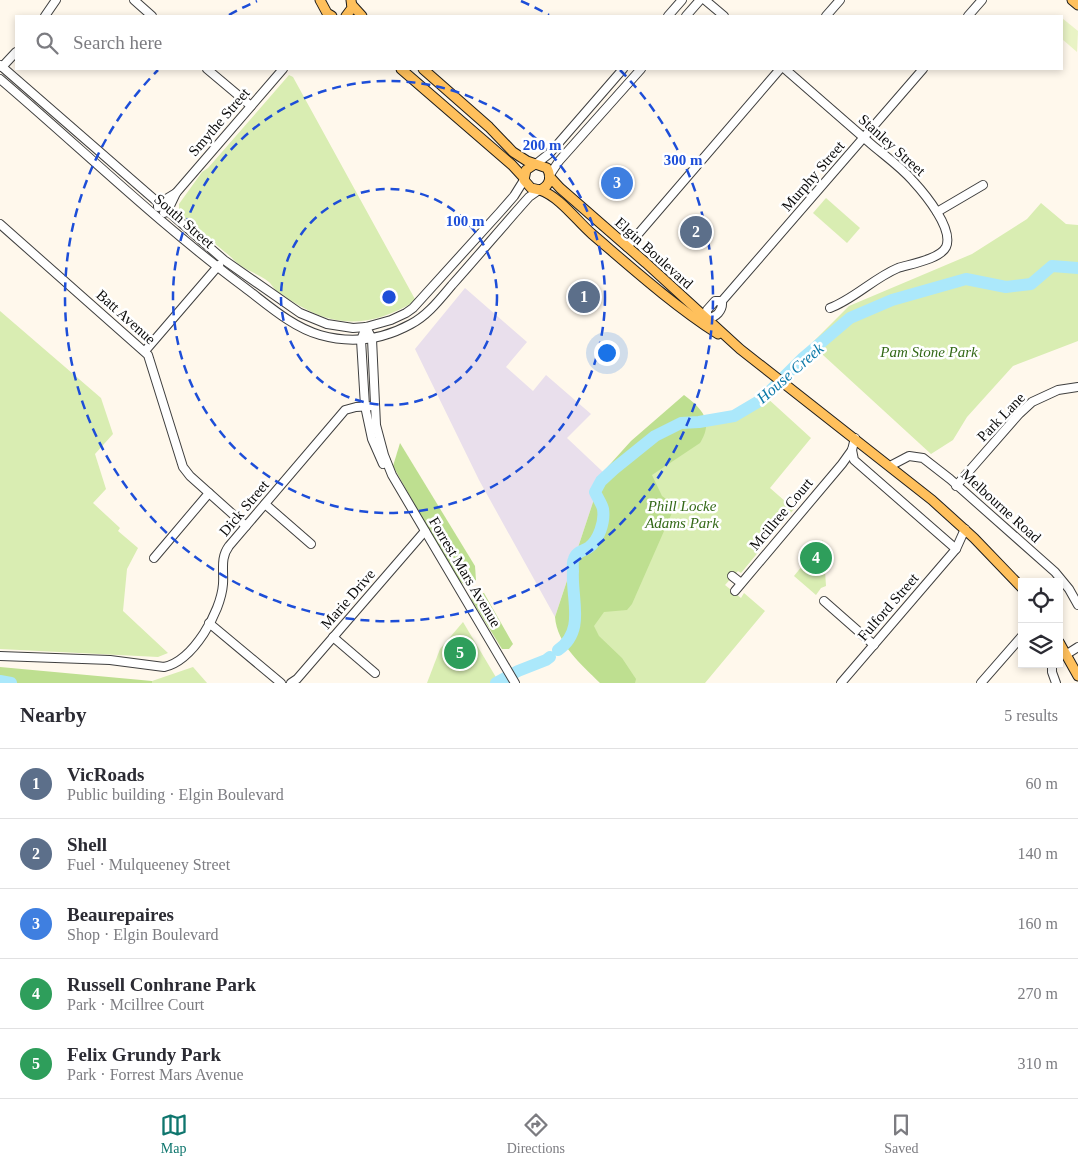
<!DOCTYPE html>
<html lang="en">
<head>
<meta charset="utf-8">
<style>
	body { margin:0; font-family:Georgia,serif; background:#f2f2f3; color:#2b2b33 }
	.controls { position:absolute; right:15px; bottom:15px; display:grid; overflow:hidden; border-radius:0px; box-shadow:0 2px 8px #0003 }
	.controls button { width:45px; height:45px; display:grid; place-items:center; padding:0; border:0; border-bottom:1px solid #e1e1e2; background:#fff; color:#2b2b33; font:25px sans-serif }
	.you { position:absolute; left:606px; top:352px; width:18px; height:18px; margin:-12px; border:4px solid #fff; border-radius:50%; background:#1a73e8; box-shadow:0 0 0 8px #1a73e833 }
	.badge { display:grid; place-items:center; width:32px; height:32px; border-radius:50%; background:#0f766e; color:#fff; font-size:16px; font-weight:700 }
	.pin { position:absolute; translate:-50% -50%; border:2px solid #fff; box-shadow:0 1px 5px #0006 }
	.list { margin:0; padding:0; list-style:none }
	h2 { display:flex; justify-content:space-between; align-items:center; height:65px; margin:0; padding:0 20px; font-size:21px }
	h2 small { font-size:16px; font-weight:400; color:#7c7c81 }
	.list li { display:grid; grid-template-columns:32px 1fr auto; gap:15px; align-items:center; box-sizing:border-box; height:70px; padding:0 20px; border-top:1px solid #e1e1e2 }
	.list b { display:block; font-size:19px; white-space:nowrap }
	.list p { margin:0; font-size:16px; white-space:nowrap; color:#7c7c81 }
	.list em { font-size:16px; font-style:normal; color:#7c7c81 }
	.icon { flex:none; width:28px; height:28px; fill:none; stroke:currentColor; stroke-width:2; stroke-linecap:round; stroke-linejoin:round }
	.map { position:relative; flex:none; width:1078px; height:683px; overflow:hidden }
	.search { position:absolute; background:#fff; box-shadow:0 2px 8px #0003; left:15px; right:15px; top:15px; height:55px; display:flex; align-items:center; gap:12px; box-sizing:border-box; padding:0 18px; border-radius:0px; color:#7c7c81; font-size:19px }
	.sheet { height:415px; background:#fff }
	nav { display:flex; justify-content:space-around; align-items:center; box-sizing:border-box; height:70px; border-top:1px solid #e1e1e2; background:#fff; font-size:14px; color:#7c7c81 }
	nav a { display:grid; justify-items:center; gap:2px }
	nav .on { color:#0f766e }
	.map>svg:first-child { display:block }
	.industrial { fill:#e9dfec }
	.green { fill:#d9edb2 }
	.forest { fill:#bedf90 }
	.pitch { fill:#e9f3c5 }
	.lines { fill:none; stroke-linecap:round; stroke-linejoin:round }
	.river { stroke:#abe8fb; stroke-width:12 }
	.minor-casing { stroke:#3f3f3f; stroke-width:10 }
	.major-casing { stroke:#1d1d1d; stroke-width:11 }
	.minor { stroke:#fff; stroke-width:8 }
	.major { stroke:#ffc05c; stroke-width:9 }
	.ring { fill:none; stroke:#1d4ed8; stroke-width:2.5; stroke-dasharray:9 6 }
	.labels { text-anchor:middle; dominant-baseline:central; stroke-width:5; stroke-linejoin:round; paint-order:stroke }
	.street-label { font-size:15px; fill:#0c0c0c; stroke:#fff }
	.park-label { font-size:15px; font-style:italic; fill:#346918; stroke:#fff }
	.water-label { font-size:16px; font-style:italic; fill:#0c79a8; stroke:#fff }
	.centre { fill:#1d4ed8; stroke:#fff; stroke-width:2.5 }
	.ring-label { font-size:15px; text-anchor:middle; font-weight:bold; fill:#1d4ed8; stroke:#fff; stroke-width:5; stroke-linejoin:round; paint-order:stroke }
</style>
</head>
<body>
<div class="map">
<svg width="1078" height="683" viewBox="0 0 1078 683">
	<rect width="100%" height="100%" fill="#fff8ec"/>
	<path class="industrial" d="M465 288 527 342 506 367 533 391 546 375 591 414 567 438 603 472 555 617 479 480 415 349Z"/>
	<g class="green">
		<path d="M289 75 293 77 416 301C364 331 328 328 280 293 275 291 273 286 269 282 256 272 242 270 231 257L179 214V204L202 172 208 168Z"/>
		<path d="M826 198 860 228 847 243 813 213Z"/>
		<path d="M1041 203 1066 224 1078 225V341L1013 366 967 417 953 440 931 454 811 344 849 306 972 254 1027 219Z"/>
		<path d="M0 311 101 398 113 434 95 454 106 489 93 503 120 528 118 531 138 548 127 569 123 611 168 653 158 657 0 649Z"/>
		<path d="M766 397 811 438 770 488 794 509 741 573 738 571 725 585 741 598 744 593 765 611 705 683H616L572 578 574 559 580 551 598 500 595 492 601 481 699 422 734 416Z"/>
		<path d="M823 540 826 586 821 588 816 595 794 576Z"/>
		<path d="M463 622 497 679 490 683H427L440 649Z"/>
		<path d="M193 667 207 683H152V681Z"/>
	</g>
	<g class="forest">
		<path d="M684 395C702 409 714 420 700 443L652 475 662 496 675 506 632 604 627 610 604 612 594 626 599 636 622 658 636 679 635 683H600C581 664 557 644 555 617L603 472 631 441Z"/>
		<path d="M400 443 475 566 476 580 467 587 456 578 393 466Z"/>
		<path d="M484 593 513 644 509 649H502L471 599 477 594Z"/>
		<path d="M0 667 152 681V683H0Z"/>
	</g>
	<path class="pitch" d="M1062 18 1078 31 1077 52 1062 39Z"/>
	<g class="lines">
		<g class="river">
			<path d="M558 650C586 631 571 599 573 571 573 568 572 562 574 559 576 552 583 551 588 548 599 541 605 521 603 509 602 504 597 497 595 492L601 481 614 469 655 436 681 423 699 422 734 416 761 400 803 358 850 318 892 300 966 279 1006 287 1031 284 1052 266 1078 268"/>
			<path d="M0 681 11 683"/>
			<path d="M496 683 518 671 546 660 550 657"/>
		</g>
		<defs>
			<g id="minor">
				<path d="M134 0 152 16"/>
				<path d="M705 0 724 16"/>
				<path d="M45 16 56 0"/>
				<path d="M668 16 682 0"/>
				<path d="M686 16 700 0"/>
				<path d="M826 16 840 0"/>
				<path d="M968 16 982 0"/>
				<path d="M0 65 224 260 300 313 327 324 353 328 366 327 391 320 406 313 413 308 500 212 514 196 524 180"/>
				<path d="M2 67 16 52"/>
				<path d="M207 69 251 106"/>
				<path d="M785 69C814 94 842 119 871 144 885 156 901 167 913 181 925 194 954 229 946 247 940 259 911 264 898 268 874 278 854 299 830 308"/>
				<path d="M0 79C81 148 159 224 244 287 268 305 292 327 320 335 352 344 382 340 411 324 428 315 440 299 452 285 478 256 503 226 529 197L539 190"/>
				<path d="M536 164 550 153 623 69"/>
				<path d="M549 176 559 161 641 69"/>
				<path d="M158 207V204L176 193"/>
				<path d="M937 212 983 185"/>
				<path d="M164 213 167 212 176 193 283 69"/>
				<path d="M0 224 148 355 183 467 190 476 246 526"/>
				<path d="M627 247 780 69"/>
				<path d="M722 301H715L707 310V319C716 317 723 311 722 301L923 69"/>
				<path d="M366 327 372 339 376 425 384 455 392 475 515 683"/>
				<path d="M366 327 361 340 365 406 372 439 383 464"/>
				<path d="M145 351 219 265"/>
				<path d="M852 450 854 460 956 549"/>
				<path d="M890 466 909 456 923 458 950 479 1055 572 1069 589 1078 605"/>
				<path d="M956 486 1019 414 1032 402 1058 390 1078 387"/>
				<path d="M265 504 311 544"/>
				<path d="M154 558 209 493"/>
				<path d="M732 576 741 583"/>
				<path d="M735 591 842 464 852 450 855 438"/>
				<path d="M824 601 874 645"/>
				<path d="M209 623 281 683"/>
				<path d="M333 637 375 673"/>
				<path d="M1067 654 1078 647"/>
				<path d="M0 656 110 660 164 667C193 661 221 612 223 584 224 570 220 558 229 546L345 410 356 407 374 406"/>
				<path d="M1052 664V672L1056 683"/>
				<path d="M291 683 297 679 425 531"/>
				<path d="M841 683 956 549 965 529"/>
				<path d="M981 683 1022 636"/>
			</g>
			<g id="major">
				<path d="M320 0 327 13 332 16"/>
				<path d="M1072 0 1078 5"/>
				<path d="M352 5 362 16"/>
				<path d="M346 16 352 8 351 0"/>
				<path d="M401 69 512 165 524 178"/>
				<path d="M423 69 489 127 513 152 527 161 547 168C552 177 550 186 540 190L531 188 524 180 526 170 535 164"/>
				<path d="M550 177 560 188 646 263 740 349 932 500 974 538 1022 588"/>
				<path d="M540 190C560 197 576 220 592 234 633 269 673 305 718 334"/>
				<path d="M1059 642 1078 676"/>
			</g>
		</defs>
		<use href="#minor" class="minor-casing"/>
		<use href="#major" class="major-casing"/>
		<use href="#minor" class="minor"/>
		<use href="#major" class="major"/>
	</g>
	<g class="ring">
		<circle cx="389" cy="297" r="108"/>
		<circle cx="389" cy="297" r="216"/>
		<path d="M229 15A324 324 0 0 1 257 1M521 1A324 324 0 0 1 549 15M620 70A324 324 0 1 1 158 70"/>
	</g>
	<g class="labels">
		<g class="street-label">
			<text transform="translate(219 122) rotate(-49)">Smythe Street</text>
			<text transform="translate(892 145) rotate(42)">Stanley Street</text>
			<text transform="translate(813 176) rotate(-49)">Murphy Street</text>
			<text transform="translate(184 221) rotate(41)">South Street</text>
			<text transform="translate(654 253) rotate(42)">Elgin Boulevard</text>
			<text transform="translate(126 317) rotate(42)">Batt Avenue</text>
			<text transform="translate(1001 417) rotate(-46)">Park Lane</text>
			<text transform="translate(1001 506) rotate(42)">Melbourne Road</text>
			<text transform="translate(244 508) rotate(-50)">Dick Street</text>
			<text transform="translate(781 514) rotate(-50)">Mcillree Court</text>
			<text transform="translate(465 572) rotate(59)">Forrest Mars Avenue</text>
			<text transform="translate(348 599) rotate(-49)">Marie Drive</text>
			<text transform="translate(888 607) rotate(-49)">Fulford Street</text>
		</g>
		<g class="park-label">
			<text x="929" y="352">Pam Stone Park</text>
			<text x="682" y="506">Phill Locke<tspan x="682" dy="17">Adams Park</tspan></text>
		</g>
		<g class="water-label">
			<text transform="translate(790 373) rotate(-41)">House Creek</text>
		</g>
	</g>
	<circle cx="389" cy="297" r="8" class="centre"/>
	<g class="ring-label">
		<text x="542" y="150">200 m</text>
		<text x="683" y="165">300 m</text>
		<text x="465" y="226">100 m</text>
	</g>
</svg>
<div class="controls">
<button><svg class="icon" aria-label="locate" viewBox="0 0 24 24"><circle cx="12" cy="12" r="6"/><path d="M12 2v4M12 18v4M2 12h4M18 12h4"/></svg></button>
<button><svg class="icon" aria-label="layers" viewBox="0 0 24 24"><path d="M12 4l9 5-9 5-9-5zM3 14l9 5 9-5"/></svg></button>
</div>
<div class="you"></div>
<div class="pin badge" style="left:584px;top:297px;background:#5c6f8a">1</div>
<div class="pin badge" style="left:696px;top:232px;background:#5c6f8a">2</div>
<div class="pin badge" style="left:617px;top:183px;background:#3f7fe0">3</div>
<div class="pin badge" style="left:816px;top:558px;background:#2e9e5b">4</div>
<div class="pin badge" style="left:460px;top:653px;background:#2e9e5b">5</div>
<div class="search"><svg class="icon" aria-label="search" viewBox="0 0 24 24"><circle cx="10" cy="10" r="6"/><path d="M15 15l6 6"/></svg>Search here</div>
</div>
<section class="sheet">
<h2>Nearby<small>5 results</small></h2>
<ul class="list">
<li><span class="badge" style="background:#5c6f8a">1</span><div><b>VicRoads</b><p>Public building · Elgin Boulevard</p></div><em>60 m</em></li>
<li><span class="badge" style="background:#5c6f8a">2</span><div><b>Shell</b><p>Fuel · Mulqueeney Street</p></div><em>140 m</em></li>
<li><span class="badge" style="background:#3f7fe0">3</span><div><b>Beaurepaires</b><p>Shop · Elgin Boulevard</p></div><em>160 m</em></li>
<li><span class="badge" style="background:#2e9e5b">4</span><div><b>Russell Conhrane Park</b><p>Park · Mcillree Court</p></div><em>270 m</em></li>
<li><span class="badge" style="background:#2e9e5b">5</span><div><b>Felix Grundy Park</b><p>Park · Forrest Mars Avenue</p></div><em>310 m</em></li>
</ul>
</section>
<nav>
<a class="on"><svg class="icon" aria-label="map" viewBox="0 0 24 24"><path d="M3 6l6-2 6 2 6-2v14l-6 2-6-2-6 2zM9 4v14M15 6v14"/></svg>Map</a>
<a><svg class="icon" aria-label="directions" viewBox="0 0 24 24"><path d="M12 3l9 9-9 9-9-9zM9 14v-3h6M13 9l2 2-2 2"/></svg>Directions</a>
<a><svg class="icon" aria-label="saved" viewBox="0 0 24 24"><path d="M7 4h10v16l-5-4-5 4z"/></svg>Saved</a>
</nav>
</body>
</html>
